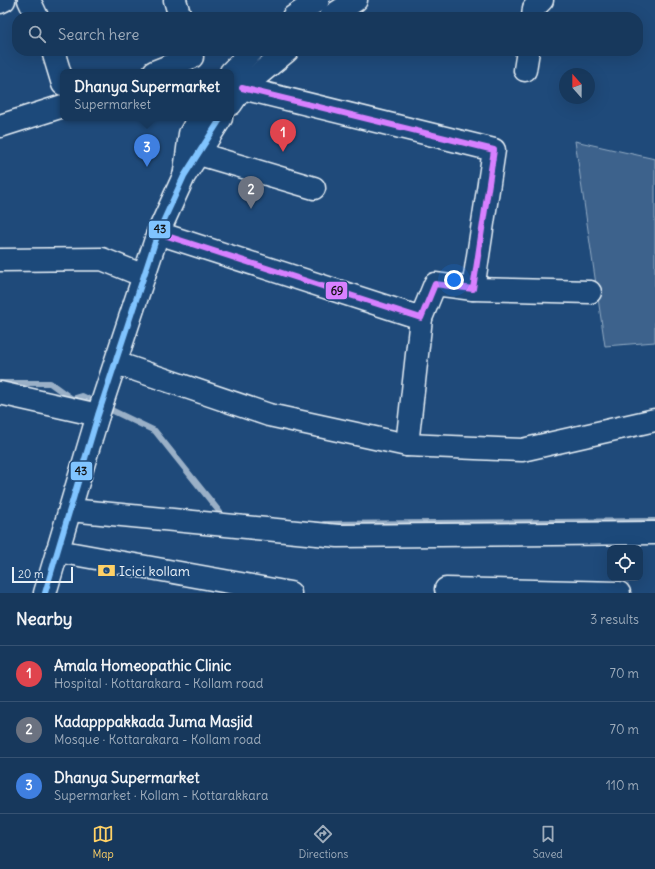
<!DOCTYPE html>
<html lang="en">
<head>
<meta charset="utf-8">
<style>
	body { margin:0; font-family:Delius,sans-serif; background:#203f62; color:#f1f3f6 }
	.controls { position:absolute; right:12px; bottom:12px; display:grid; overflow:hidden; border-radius:8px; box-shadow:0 4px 16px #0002 }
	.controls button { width:36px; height:36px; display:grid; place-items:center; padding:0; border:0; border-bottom:1px solid #365272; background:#17385c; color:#f1f3f6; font:20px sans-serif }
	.compass { position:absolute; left:559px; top:68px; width:36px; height:36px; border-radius:50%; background:#17385c; box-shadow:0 4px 16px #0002; rotate:339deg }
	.scale { position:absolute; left:12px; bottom:10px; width:61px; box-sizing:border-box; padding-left:4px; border:2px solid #e8f1f8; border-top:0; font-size:11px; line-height:14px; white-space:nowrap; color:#e8f1f8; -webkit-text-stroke:3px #1f4a7a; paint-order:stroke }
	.you { position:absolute; left:454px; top:280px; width:14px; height:14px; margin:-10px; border:3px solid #fff; border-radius:50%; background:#1a73e8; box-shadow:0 0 0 6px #1a73e833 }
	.badge { display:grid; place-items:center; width:26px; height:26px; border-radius:50%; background:#ffd166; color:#fff; font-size:13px; font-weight:700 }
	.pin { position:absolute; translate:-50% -33px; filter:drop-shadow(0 1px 2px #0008) }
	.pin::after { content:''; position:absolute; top:21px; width:14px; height:12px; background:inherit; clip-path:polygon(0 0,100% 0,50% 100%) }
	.popup { position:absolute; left:60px; top:69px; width:174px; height:52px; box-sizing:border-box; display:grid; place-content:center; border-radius:8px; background:#17385c; filter:drop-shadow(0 1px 3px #0005); font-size:13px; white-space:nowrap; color:#9eacbb }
	.popup b { font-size:15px; color:#f1f3f6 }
	.popup::after { content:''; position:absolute; left:50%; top:100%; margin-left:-8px; border:8px solid transparent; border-top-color:#17385c }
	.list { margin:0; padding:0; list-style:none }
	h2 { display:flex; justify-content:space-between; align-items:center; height:52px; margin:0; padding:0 16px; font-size:17px }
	h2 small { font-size:13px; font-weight:400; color:#9eacbb }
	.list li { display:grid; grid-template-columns:26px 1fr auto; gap:12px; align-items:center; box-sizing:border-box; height:56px; padding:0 16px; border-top:1px solid #365272 }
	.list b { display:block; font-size:15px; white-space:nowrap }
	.list p { margin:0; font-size:13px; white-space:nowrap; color:#9eacbb }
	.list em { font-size:13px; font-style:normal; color:#9eacbb }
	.icon { flex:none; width:22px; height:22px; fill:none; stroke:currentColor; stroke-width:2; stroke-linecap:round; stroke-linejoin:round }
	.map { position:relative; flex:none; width:655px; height:593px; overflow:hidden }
	.search { position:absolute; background:#17385c; box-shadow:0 4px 16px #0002; left:12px; right:12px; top:12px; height:44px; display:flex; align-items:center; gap:10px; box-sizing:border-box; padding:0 14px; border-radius:16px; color:#9eacbb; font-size:15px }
	.sheet { height:220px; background:#17385c }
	nav { display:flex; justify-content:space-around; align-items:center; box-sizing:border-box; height:56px; border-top:1px solid #365272; background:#17385c; font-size:11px; color:#9eacbb }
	nav a { display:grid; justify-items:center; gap:2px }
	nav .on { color:#ffd166 }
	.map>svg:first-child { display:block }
	.green { fill:#3c628c; stroke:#92aac2 }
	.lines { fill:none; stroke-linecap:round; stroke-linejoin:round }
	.stream { stroke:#9ab0c7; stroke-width:6 }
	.minor-casing { stroke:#e8f1f8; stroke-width:25 }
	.major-casing { stroke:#e8f1f8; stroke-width:25 }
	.minor { stroke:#1f4a7a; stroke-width:22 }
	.major { stroke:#1f4a7a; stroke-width:22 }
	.bus-1-casing { stroke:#1f4a7a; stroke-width:9 }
	.bus-2-casing { stroke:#1f4a7a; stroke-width:9 }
	.bus-1 { stroke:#d880ff; stroke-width:6 }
	.bus-2 { stroke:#80c4ff; stroke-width:6 }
	.labels { text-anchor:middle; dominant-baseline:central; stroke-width:3; stroke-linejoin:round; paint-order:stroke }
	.poi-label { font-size:14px; fill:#e8f1f8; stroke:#1f4a7a; text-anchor:start }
	.line-badge { stroke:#1f4a7a; stroke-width:1.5 }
	.pale-badge-label { font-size:11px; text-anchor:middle; font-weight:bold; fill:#111 }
</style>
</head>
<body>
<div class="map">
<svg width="655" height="593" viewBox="0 0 655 593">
	<rect width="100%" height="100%" fill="#1f4a7a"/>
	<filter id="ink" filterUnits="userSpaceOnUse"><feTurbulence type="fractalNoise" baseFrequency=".025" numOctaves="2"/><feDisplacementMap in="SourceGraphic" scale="8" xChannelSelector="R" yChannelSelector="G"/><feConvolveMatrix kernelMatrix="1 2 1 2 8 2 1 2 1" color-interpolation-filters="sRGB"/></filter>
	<g filter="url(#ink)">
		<path class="green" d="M575 141 655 159V342L605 346Z"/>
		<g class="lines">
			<g class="stream">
				<path d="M0 383H50L72 399 82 396 155 431 226 520"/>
				<path d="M324 524 655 521"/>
			</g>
			<defs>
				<g id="minor">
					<path d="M29 0 37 17"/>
					<path d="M175 0 180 17"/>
					<path d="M0 2 4 0"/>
					<path d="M533 17 534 8 542 0"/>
					<path d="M53 51 63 84"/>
					<path d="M525 70 528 51"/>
					<path d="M154 72 192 57"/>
					<path d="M0 126 63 106"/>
					<path d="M199 154 314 188"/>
					<path d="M158 233 421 318 435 284 473 289 494 150 242 88"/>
					<path d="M0 260 102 259 144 276"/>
					<path d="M473 289 590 292"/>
					<path d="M116 363 269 415 407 445 522 450 655 420"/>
					<path d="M0 393 98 415"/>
					<path d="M407 445 421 318"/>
					<path d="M70 510 338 536 655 533"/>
					<path d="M57 551 290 593"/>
					<path d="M446 589 619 593"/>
				</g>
				<g id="major">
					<path d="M293 17 318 0"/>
					<path d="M330 17 356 0"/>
					<path d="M231 72 252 51"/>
					<path d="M231 104 242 88 287 51"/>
					<path d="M185 171 190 134 199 118"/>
					<path d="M45 593 98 415 158 233 184 176 221 118"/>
				</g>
			</defs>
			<use href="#minor" class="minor-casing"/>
			<use href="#major" class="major-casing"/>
			<use href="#minor" class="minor"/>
			<use href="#major" class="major"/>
			<defs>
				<path id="bus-1" d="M158 233 421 318 435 284 473 289 494 150 242 88"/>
				<path id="bus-2" d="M45 593 98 415 158 233 184 176 221 118"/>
			</defs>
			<use href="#bus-1" class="bus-1-casing"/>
			<use href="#bus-2" class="bus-2-casing"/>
			<use href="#bus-1" class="bus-1"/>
			<use href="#bus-2" class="bus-2"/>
		</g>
	</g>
	<defs>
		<symbol id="bank-bare" viewBox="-9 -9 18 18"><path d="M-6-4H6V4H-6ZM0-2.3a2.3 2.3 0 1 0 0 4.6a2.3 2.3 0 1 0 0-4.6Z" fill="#ffd166" stroke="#1f4a7a" stroke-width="2.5" paint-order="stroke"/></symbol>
	</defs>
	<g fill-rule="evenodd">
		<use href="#bank-bare" x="94" y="558" width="25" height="25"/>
	</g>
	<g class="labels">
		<g class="poi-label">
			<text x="119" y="571">Icici kollam</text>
		</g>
	</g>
	<g class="line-badge">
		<rect x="148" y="220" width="23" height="19" rx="4" fill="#80c4ff"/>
		<rect x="325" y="281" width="23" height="19" rx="4" fill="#d880ff"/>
		<rect x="70" y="461" width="23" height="20" rx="4" fill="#80c4ff"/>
	</g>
	<g class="pale-badge-label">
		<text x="160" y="233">43</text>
		<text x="337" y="295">69</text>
		<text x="81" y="475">43</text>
	</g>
</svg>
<div class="controls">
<button><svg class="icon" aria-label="locate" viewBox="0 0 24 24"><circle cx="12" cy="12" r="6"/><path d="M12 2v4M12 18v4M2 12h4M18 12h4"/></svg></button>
</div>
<svg class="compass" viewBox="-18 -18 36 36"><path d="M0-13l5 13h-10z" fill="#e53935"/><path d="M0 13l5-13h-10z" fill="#9eacbb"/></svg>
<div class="scale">20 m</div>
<div class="you"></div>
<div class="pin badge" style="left:283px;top:152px;background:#e0444e">1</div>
<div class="pin badge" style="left:251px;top:209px;background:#6b7280">2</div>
<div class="pin badge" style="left:147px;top:167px;background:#3f7fe0">3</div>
<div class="popup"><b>Dhanya Supermarket</b>Supermarket</div>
<div class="search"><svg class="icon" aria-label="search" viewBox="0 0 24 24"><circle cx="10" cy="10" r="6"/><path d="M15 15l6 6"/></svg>Search here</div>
</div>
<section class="sheet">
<h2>Nearby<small>3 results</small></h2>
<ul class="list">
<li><span class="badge" style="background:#e0444e">1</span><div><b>Amala Homeopathic Clinic</b><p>Hospital · Kottarakara - Kollam road</p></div><em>70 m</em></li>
<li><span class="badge" style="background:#6b7280">2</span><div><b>Kadapppakkada Juma Masjid</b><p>Mosque · Kottarakara - Kollam road</p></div><em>70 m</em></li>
<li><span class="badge" style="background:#3f7fe0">3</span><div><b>Dhanya Supermarket</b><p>Supermarket · Kollam - Kottarakkara</p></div><em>110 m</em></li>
</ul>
</section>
<nav>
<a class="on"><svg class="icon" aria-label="map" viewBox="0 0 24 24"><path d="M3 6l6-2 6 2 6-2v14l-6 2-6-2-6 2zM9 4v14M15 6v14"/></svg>Map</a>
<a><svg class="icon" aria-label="directions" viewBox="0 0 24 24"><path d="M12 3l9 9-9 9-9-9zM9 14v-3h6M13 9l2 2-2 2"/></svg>Directions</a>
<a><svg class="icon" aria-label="saved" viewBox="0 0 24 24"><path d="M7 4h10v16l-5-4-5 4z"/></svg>Saved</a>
</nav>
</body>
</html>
